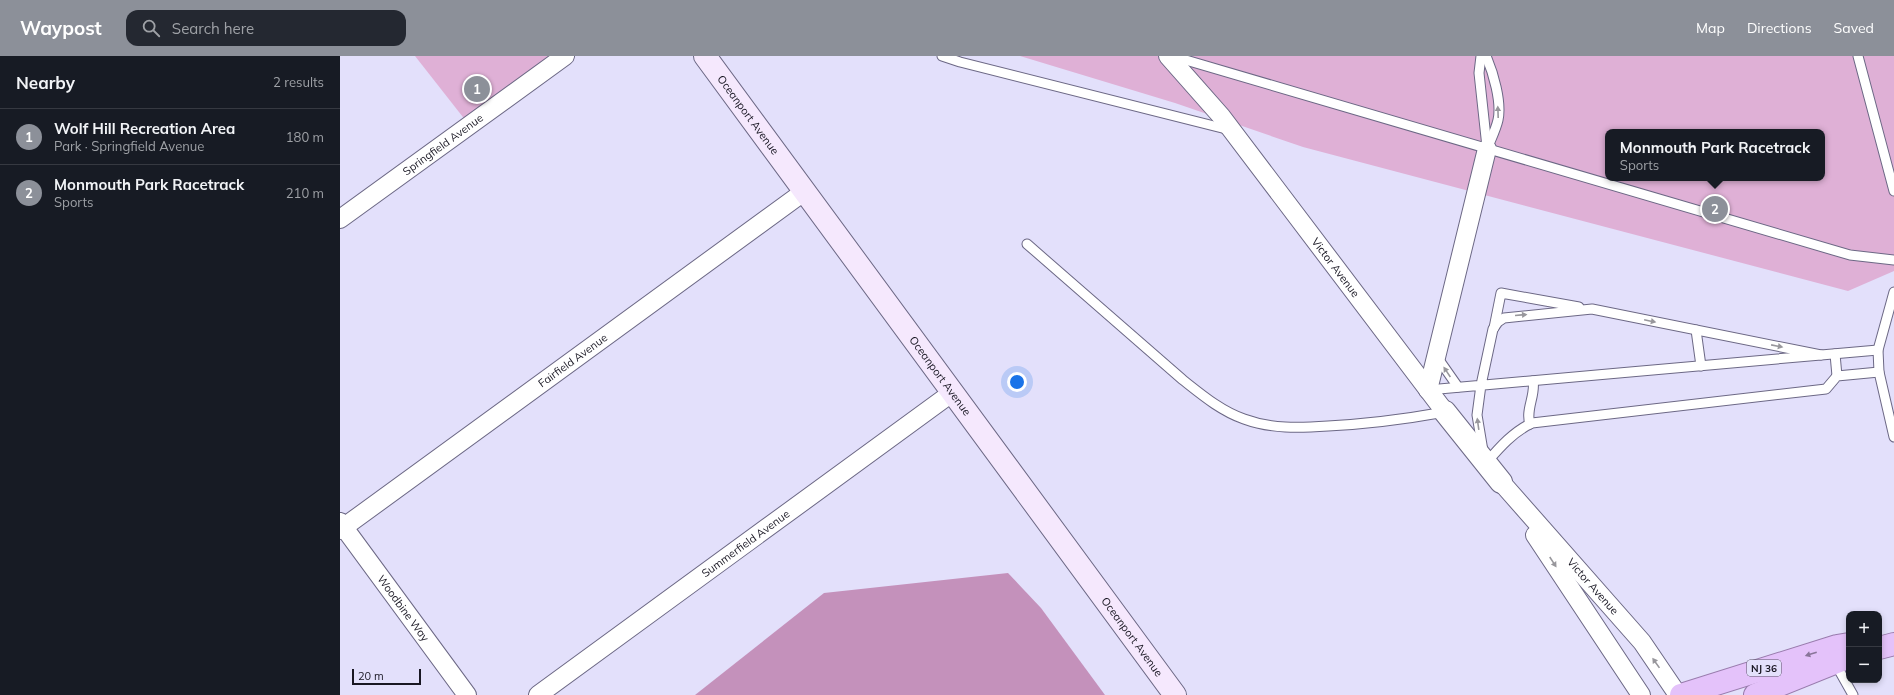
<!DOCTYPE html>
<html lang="en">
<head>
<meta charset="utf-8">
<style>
	body { margin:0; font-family:Mulish,sans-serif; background:#242831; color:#f1f3f6 }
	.controls { position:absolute; right:12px; bottom:12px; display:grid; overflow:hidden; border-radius:8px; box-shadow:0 2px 6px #0003 }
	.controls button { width:36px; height:36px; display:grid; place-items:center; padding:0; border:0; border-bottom:1px solid #363941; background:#171b24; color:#f1f3f6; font:20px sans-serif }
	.scale { position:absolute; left:12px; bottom:10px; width:69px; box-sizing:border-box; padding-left:4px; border:2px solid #191723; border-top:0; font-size:11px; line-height:14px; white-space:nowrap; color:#191723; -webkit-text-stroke:3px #e3e0fb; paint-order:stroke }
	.you { position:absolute; left:677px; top:326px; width:14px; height:14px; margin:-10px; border:3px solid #fff; border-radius:50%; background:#1a73e8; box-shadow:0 0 0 6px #1a73e833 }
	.badge { display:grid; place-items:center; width:26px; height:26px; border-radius:50%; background:#8c9099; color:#fff; font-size:13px; font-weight:700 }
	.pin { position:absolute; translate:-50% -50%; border:2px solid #fff; box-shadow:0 1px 4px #0006 }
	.popup { position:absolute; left:1265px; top:73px; width:220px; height:52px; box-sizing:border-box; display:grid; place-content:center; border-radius:8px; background:#171b24; filter:drop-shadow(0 1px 3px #0005); font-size:13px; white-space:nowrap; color:#9ea1a6 }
	.popup b { font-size:15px; color:#f1f3f6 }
	.popup::after { content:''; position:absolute; left:50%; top:100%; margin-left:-8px; border:8px solid transparent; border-top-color:#171b24 }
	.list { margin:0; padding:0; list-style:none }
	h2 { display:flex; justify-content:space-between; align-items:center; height:52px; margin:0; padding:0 16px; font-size:17px }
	h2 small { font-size:13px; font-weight:400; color:#9ea1a6 }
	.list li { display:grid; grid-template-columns:26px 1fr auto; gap:12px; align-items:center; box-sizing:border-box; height:56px; padding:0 16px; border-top:1px solid #363941 }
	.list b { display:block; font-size:15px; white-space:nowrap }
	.list p { margin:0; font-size:13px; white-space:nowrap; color:#9ea1a6 }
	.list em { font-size:13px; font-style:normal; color:#9ea1a6 }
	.icon { flex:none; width:22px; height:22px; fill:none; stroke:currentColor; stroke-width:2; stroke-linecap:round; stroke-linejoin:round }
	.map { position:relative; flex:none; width:1554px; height:639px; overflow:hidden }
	header { display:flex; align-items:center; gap:24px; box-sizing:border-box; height:56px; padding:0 20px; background:#8c9099; color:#fff }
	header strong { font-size:19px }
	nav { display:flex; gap:22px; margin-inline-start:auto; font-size:14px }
	.search { width:280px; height:36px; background:#242831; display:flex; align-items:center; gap:10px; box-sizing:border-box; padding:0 14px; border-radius:12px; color:#9ea1a6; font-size:15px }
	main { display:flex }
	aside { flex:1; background:#171b24 }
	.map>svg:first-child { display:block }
	.green { fill:#dfb0d6; fill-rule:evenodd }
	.forest { fill:#c491bb }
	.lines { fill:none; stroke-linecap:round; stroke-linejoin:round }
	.service-casing { stroke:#6c6885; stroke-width:11 }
	.minor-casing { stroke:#6c6885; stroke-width:20 }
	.tertiary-casing { stroke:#6c6885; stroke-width:24 }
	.secondary-casing { stroke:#6c6885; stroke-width:24 }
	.trunk-casing { stroke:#997cad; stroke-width:24 }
	.service { stroke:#fff; stroke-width:9 }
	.minor { stroke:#fff; stroke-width:18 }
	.tertiary { stroke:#fff; stroke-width:22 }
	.secondary { stroke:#f5e8fd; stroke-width:22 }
	.trunk { stroke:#e4c2fa; stroke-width:22 }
	.oneway { fill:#98979c }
	.oneway2 { fill:#897599 }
	.labels { text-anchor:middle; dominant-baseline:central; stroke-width:4; stroke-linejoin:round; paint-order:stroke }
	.shield { fill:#e3e0fb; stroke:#565364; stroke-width:1 }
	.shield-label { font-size:10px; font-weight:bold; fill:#191723 }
	.street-label { font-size:11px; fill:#191723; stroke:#e3e0fb }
</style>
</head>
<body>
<header>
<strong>Waypost</strong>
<div class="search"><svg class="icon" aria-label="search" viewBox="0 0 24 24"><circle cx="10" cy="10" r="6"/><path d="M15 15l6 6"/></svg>Search here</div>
<nav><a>Map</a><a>Directions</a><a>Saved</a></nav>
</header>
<main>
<aside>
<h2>Nearby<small>2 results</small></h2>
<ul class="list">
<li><span class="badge">1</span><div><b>Wolf Hill Recreation Area</b><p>Park · Springfield Avenue</p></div><em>180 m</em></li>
<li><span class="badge">2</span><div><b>Monmouth Park Racetrack</b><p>Sports</p></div><em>210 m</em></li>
</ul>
</aside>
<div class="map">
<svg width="1554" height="639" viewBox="0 0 1554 639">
	<rect width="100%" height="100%" fill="#e3e0fb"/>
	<g class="green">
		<path d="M75 0H219L126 65Z"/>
		<path d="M680 0H1554V215L1508 235 963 91 835 47ZM1268 76H1482V122H1268Z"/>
	</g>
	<path class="forest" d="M668 517 701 552 765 639H355L484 537Z"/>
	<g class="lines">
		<defs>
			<g id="service">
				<path d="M602 0 620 6 890 74"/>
				<path d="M832 0 1510 199 1554 204"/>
				<path d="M1141 0 1139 17 1147 91"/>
				<path d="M1146 0C1153 16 1162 46 1158 64 1156 73 1151 83 1147 93"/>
				<path d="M1518 0 1554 135"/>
				<path d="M687 188 843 324C862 339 881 355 904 363 931 373 959 372 988 370 1027 368 1066 363 1105 356"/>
				<path d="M1554 236 1538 294 1539 316 1554 381"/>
				<path d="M1154 272 1161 237 1239 251"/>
				<path d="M1356 274 1361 310"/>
				<path d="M1495 298 1497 320"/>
				<path d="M1481 299 1538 294"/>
				<path d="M1097 301 1118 331"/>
				<path d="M1088 334C1219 322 1350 311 1481 299L1252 253 1164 262 1158 266 1153 273 1141 329 1137 359 1143 395"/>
				<path d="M1190 368C1185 354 1196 339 1193 325"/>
				<path d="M1146 407C1160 391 1173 376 1192 367L1486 333 1497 320 1539 316"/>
				<path d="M1495 607 1513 639"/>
			</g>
			<g id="minor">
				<path id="s1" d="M828 0 881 60 1105 356"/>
				<path id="s2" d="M0 163 225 0"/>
				<path d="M1088 334 1147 93"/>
				<path id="s3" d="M1161 426 1302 586 1338 639"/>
				<path id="s4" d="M0 466 127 639"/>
				<path id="s5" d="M0 474 465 135"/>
				<path d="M1195 479 1301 639"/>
				<path id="s6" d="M198 639 613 336"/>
			</g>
			<path id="tertiary" d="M1105 356 1161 426"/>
			<g id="secondary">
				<path id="s7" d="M365 0 835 639"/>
			</g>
			<g id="trunk">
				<path d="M1539 592 1554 588"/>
				<path d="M1341 639 1497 590 1509 588"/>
				<path d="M1415 639 1509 601"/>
			</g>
		</defs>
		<use href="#service" class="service-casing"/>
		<use href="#minor" class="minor-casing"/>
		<use href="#tertiary" class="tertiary-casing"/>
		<use href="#secondary" class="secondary-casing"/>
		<use href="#trunk" class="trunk-casing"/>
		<use href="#service" class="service"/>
		<use href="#minor" class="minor"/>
		<use href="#tertiary" class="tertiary"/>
		<use href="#secondary" class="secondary"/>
		<use href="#trunk" class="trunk"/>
	</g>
	<defs><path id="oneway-solid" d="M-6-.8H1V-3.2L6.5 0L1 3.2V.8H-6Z"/></defs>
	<g class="oneway">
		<use href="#oneway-solid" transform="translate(1158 56) rotate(-92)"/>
		<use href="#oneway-solid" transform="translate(1181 259) rotate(-5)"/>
		<use href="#oneway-solid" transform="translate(1310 265) rotate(12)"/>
		<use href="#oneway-solid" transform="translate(1437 290) rotate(11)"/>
		<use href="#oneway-solid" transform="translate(1107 316) rotate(-124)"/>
		<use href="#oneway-solid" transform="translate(1138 368) rotate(-98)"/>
		<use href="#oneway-solid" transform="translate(1213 506) rotate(57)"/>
		<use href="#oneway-solid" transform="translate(1316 607) rotate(-125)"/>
	</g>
	<use class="oneway2" href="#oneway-solid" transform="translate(1471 598) rotate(163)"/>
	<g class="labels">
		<rect class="shield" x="1407" y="604" width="34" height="16" rx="3"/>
		<g class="shield-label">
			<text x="1424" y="612">NJ 36</text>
		</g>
		<g class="street-label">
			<text stroke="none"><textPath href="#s7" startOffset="73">Oceanport Avenue</textPath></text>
			<text stroke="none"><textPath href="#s2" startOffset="127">Springfield Avenue</textPath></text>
			<text stroke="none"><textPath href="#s1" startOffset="270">Victor Avenue</textPath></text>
			<text stroke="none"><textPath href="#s5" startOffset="288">Fairfield Avenue</textPath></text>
			<text stroke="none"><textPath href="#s7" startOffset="397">Oceanport Avenue</textPath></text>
			<text stroke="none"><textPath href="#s6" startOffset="257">Summerfield Avenue</textPath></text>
			<text stroke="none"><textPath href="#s3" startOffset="139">Victor Avenue</textPath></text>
			<text stroke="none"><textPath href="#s4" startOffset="107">Woodbine Way</textPath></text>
			<text stroke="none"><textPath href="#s7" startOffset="721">Oceanport Avenue</textPath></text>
		</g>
	</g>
</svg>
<div class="controls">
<button>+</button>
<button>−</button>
</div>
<div class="scale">20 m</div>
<div class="you"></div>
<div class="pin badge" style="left:137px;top:33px">1</div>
<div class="pin badge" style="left:1375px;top:153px">2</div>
<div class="popup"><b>Monmouth Park Racetrack</b>Sports</div>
</div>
</main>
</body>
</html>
